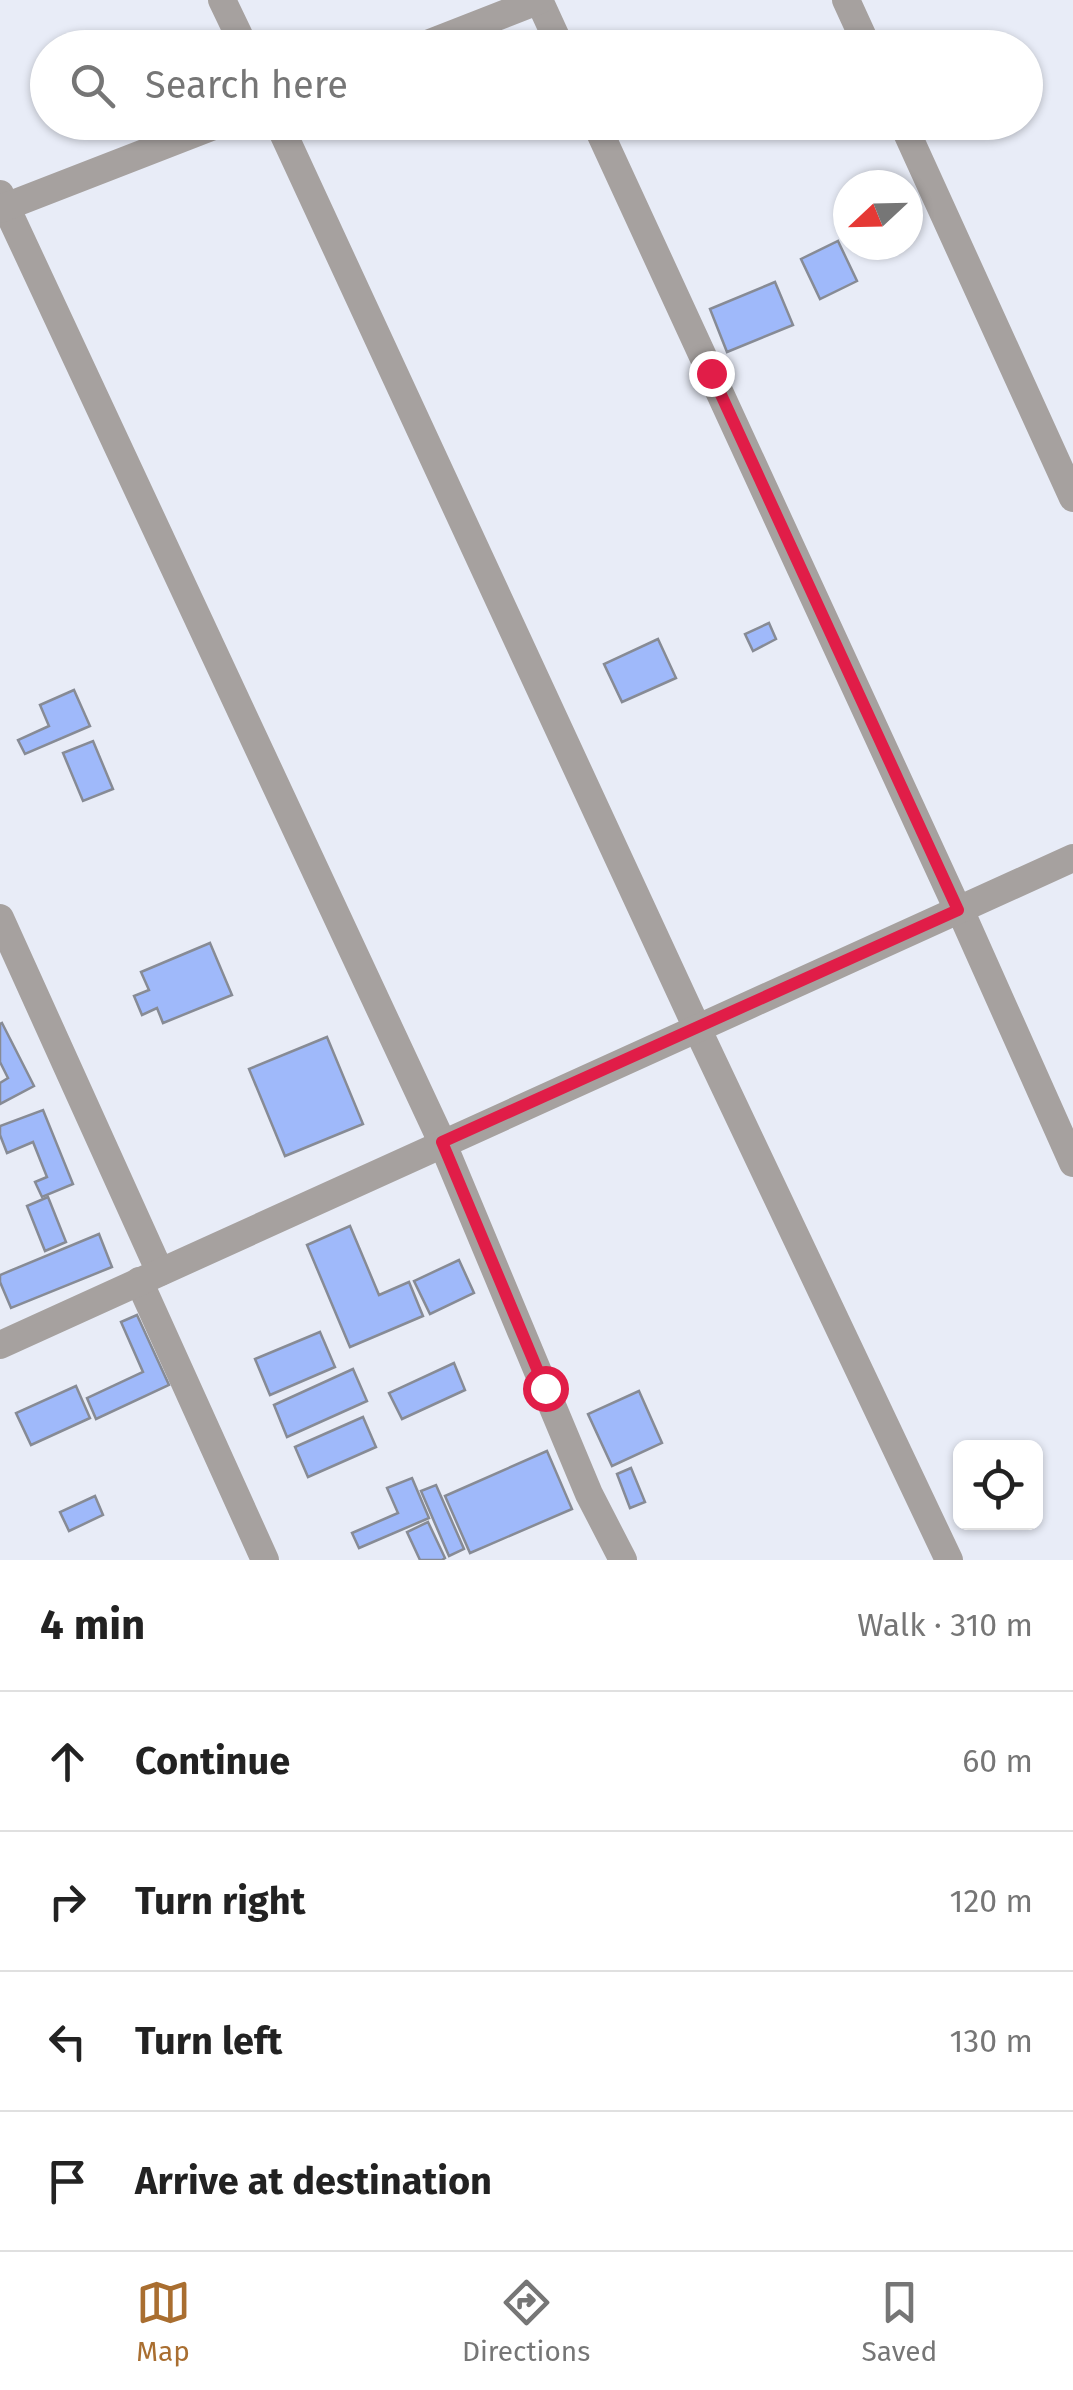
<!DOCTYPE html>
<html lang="en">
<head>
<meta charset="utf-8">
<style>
	body { margin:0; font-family:"Fira Sans",sans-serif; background:#f6f6f6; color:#222 }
	.controls { position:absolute; right:30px; bottom:30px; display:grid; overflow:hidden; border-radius:15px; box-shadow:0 2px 8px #0004 }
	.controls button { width:90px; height:90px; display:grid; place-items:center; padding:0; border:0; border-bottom:2px solid #e0e0e0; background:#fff; color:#222; font:50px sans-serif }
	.compass { position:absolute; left:833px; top:170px; width:90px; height:90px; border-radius:50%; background:#fff; box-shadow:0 2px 8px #0004; rotate:248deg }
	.stop { position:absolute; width:30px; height:30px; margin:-22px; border:8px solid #e11d48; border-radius:50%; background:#fff }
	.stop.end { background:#e11d48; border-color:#fff; box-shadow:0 2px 10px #0008 }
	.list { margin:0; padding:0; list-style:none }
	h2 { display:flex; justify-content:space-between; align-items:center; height:130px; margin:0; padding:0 40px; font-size:42px }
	h2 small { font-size:32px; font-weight:400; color:#767676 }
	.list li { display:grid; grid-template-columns:65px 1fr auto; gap:30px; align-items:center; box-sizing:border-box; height:140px; padding:0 40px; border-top:2px solid #e0e0e0 }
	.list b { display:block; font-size:38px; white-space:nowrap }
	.list em { font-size:32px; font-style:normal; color:#767676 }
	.icon { flex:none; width:55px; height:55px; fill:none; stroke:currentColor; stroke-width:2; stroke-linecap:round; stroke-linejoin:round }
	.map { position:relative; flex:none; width:1073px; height:1560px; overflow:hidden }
	.search { position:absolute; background:#fff; box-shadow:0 2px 8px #0004; left:30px; right:30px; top:30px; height:110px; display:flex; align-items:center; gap:25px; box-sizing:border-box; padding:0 35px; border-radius:55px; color:#767676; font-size:38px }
	.sheet { height:690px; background:#fff }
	nav { display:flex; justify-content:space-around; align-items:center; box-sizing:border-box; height:140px; border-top:2px solid #e0e0e0; background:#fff; font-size:28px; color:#767676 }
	nav a { display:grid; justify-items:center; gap:5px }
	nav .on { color:#a96e30 }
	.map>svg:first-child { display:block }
	.building { fill:#9fb9fa; stroke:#878b95; stroke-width:2.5 }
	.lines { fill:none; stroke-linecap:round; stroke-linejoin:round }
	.minor { stroke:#a6a19f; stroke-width:28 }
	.route { stroke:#e11d48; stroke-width:12 }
</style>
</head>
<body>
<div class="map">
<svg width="1073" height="1560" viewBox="0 0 1073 1560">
	<rect width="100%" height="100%" fill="#e8ecf7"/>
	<g class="building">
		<path d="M838 241 857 281 820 299 801 259Z"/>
		<path d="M775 282 793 325 727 352 710 309Z"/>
		<path d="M769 623 776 639 753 651 745 634Z"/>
		<path d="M658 639 676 678 622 702 604 664Z"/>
		<path d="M74 690 90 726 25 754 18 740 49 726 40 705Z"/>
		<path d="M93 741 113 789 83 801 63 753Z"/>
		<path d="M210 943 232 995 163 1023 157 1008 142 1015 134 996 149 990 141 972Z"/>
		<path d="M2 1023 34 1086 0 1104V1083L8 1078 0 1062V1024Z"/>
		<path d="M327 1037 363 1124 285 1156 249 1069Z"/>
		<path d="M43 1110 73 1184 42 1197 35 1182 47 1177 33 1142 7 1153 0 1135V1126Z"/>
		<path d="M48 1197 66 1242 45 1251 27 1206Z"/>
		<path d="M350 1226 379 1295 409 1282 423 1316 350 1347 307 1245Z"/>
		<path d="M99 1234 112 1267 11 1308 0 1282V1275Z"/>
		<path d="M459 1260 474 1293 430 1314 414 1281Z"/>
		<path d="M137 1315 169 1385 96 1419 87 1398 143 1372 121 1322Z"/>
		<path d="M320 1332 335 1367 270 1395 255 1359Z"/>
		<path d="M454 1363 465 1390 402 1419 389 1393Z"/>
		<path d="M353 1369 367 1401 287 1437 274 1405Z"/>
		<path d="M76 1386 90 1418 31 1445 16 1413Z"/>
		<path d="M639 1391 662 1443 612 1466 588 1414Z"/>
		<path d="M363 1417 376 1447 308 1477 295 1447Z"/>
		<path d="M547 1451 572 1509 470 1553 445 1496Z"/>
		<path d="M631 1468 645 1502 630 1508 617 1474Z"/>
		<path d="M412 1478 429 1518 359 1548 352 1533 398 1513 387 1488Z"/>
		<path d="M436 1485 464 1549 449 1556 421 1491Z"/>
		<path d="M95 1496 103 1515 69 1531 60 1512Z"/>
		<path d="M428 1522 445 1558 442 1560H420L407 1532Z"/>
	</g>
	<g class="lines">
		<g class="minor">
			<path d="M222 0 245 48"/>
			<path d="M539 0 561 48"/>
			<path d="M846 0 868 48"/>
			<path d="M417 48 540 0"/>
			<path d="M278 122 697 1028 949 1560"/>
			<path d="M595 122 958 910 961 912 1073 1163"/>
			<path d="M902 122 1073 498"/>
			<path d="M0 194 442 1142 589 1494 623 1560"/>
			<path d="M0 209 224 122"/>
			<path d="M0 918 160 1272"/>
			<path d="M139 1281 265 1560"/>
			<path d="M0 1345 1073 858"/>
		</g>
	</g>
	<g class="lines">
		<path class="route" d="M545 1388 442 1142 958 910 711 373"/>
	</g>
</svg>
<div class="controls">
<button><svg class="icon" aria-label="locate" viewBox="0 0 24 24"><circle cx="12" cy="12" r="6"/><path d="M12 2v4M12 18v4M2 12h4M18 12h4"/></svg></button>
</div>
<svg class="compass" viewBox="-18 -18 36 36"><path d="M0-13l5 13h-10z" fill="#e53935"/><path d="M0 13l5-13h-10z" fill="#767676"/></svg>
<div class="stop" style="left:545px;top:1388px"></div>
<div class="stop end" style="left:711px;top:373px"></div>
<div class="search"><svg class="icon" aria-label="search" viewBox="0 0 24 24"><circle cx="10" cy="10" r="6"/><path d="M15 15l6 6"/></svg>Search here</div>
</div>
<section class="sheet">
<h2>4 min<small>Walk · 310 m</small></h2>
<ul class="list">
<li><svg class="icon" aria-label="ahead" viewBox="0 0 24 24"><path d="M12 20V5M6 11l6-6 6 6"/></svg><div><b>Continue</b></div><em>60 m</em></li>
<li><svg class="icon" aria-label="right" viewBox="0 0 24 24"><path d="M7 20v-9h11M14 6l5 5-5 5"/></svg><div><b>Turn right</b></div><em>120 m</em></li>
<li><svg class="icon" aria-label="left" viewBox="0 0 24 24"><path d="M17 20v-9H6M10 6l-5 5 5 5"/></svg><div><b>Turn left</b></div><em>130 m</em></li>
<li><svg class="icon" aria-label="arrive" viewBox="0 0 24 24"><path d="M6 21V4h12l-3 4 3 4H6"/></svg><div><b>Arrive at destination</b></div></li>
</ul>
</section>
<nav>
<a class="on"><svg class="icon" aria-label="map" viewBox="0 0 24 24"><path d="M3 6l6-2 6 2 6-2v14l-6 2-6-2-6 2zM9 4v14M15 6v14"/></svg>Map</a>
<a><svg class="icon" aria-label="directions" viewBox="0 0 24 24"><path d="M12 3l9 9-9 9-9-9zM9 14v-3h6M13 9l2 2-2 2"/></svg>Directions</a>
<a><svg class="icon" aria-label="saved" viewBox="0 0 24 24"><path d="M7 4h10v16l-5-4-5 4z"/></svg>Saved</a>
</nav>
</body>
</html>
